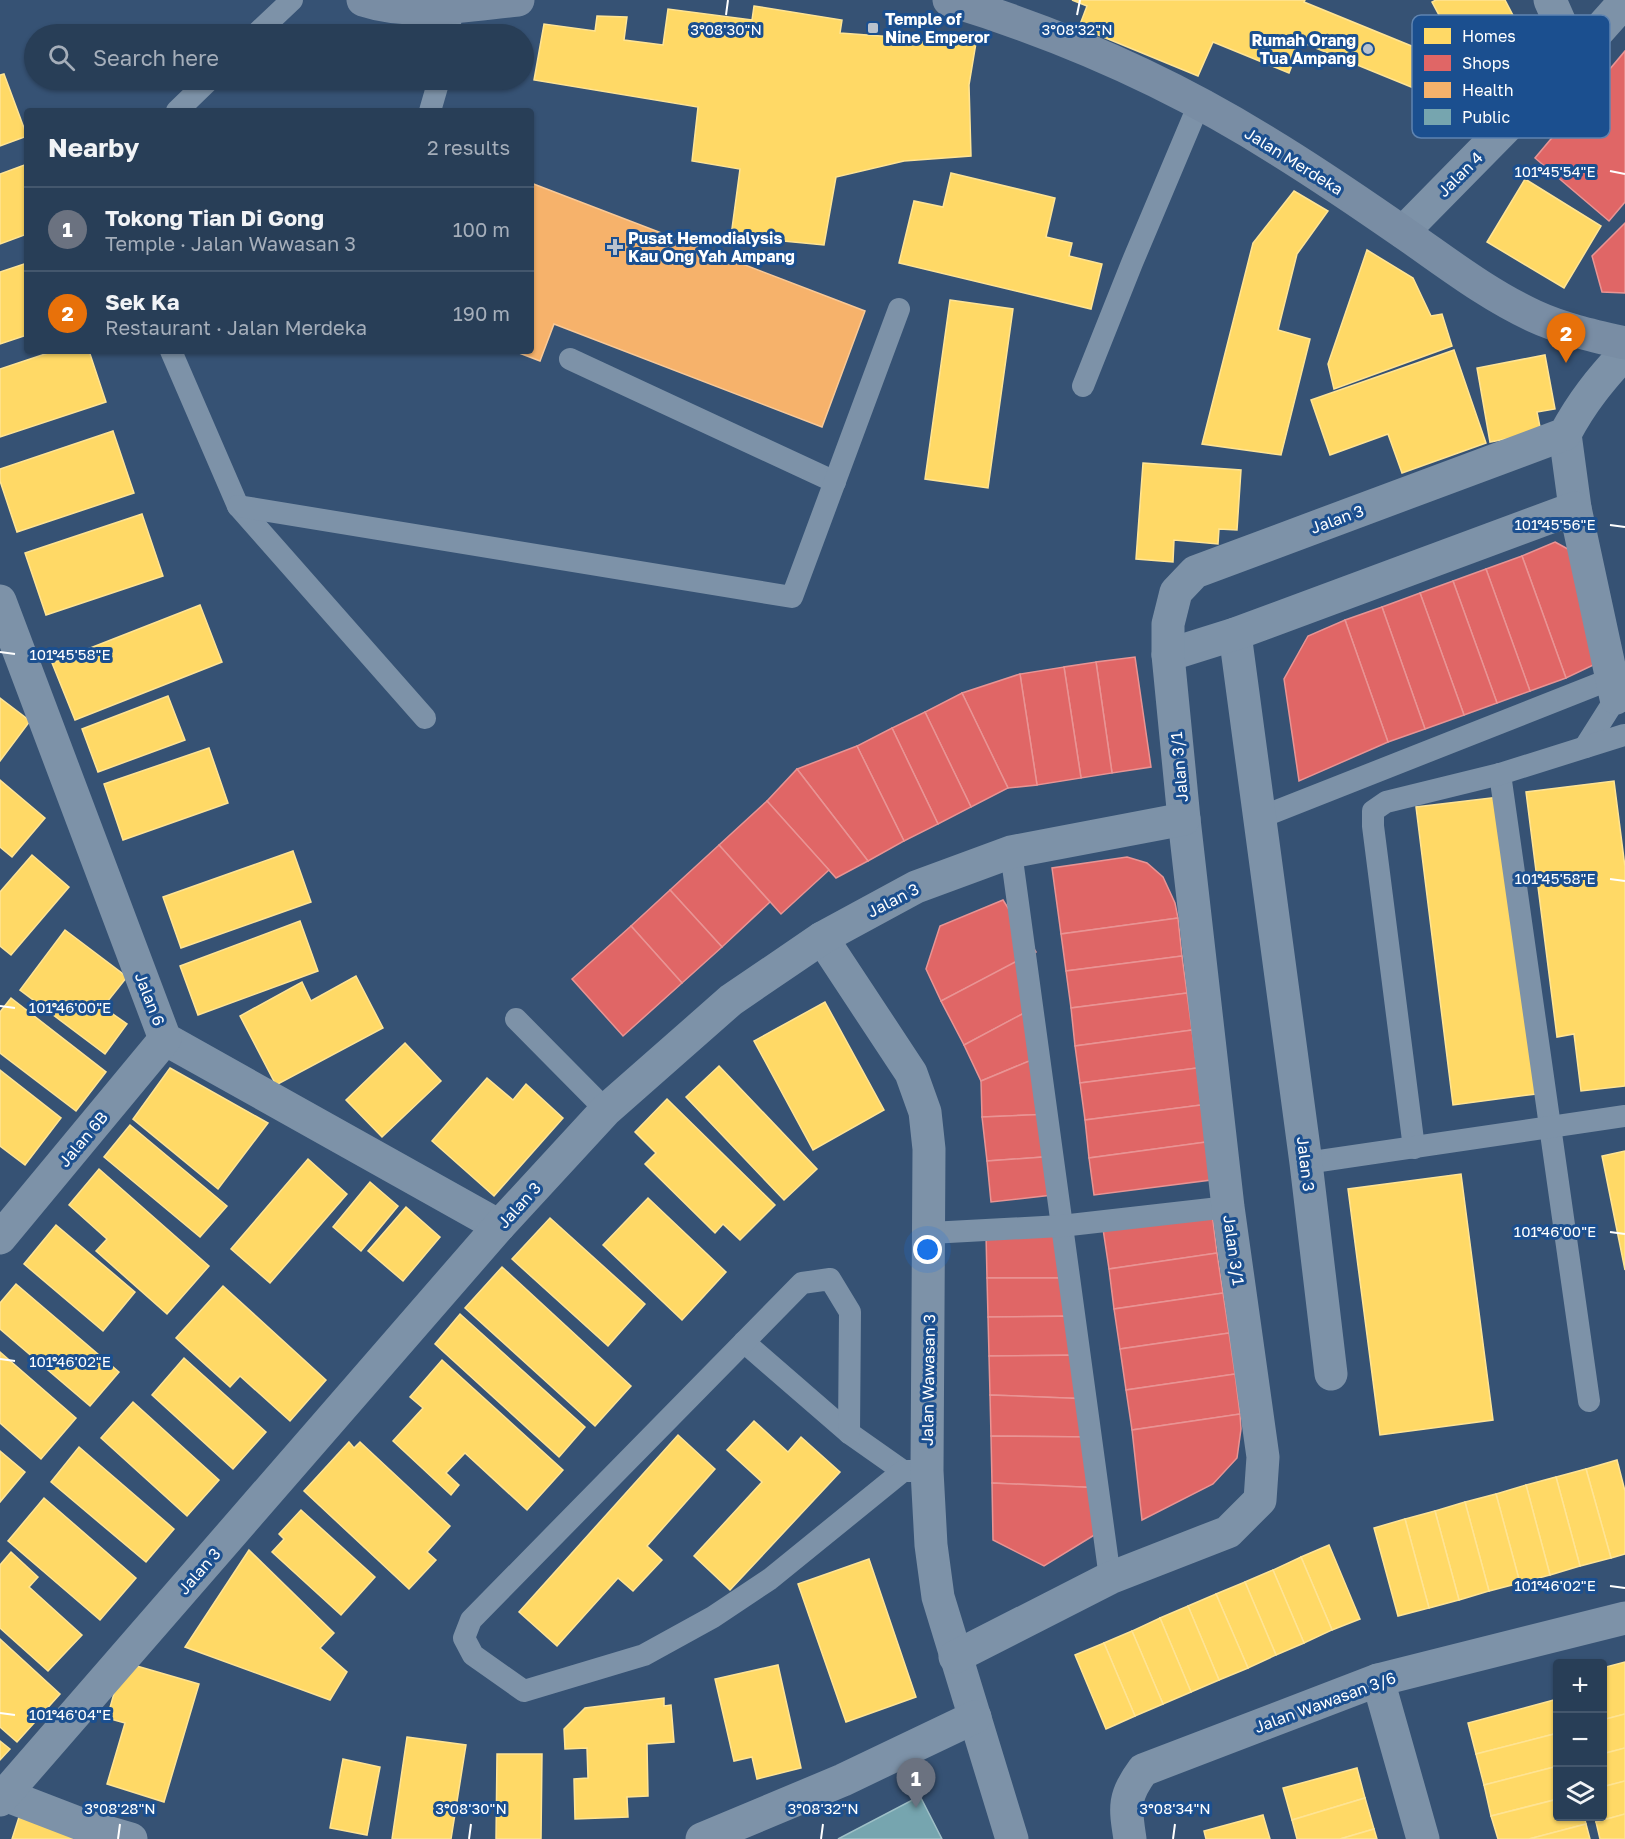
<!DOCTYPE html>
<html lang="en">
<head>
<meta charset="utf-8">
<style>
	body { margin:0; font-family:"Golos Text",sans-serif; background:#30455d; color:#f1f3f6 }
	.controls { position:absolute; right:18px; bottom:18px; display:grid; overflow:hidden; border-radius:6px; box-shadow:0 2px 4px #0004 }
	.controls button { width:54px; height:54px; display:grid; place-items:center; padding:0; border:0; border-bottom:2px solid #44576d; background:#283e57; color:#f1f3f6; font:30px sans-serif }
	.you { position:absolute; left:928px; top:1250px; width:21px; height:21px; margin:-15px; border:4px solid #fff; border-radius:50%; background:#1a73e8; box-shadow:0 0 0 9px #1a73e833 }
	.badge { display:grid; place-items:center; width:39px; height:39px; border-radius:50%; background:#8bbbb9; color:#fff; font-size:20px; font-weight:700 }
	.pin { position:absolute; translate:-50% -50px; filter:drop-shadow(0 2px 3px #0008) }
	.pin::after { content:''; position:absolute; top:32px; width:21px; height:18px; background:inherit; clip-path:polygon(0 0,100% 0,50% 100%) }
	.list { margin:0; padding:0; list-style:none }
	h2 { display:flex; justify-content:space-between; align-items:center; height:78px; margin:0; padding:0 24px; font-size:26px }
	h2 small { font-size:20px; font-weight:400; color:#a5aeba }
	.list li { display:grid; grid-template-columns:39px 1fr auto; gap:18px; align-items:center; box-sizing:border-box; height:84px; padding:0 24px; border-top:2px solid #44576d }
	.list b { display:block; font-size:22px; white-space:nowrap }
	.list p { margin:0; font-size:20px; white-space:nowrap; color:#a5aeba }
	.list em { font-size:20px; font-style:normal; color:#a5aeba }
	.icon { flex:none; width:33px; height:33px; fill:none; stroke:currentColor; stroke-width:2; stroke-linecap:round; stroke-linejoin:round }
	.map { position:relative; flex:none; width:1625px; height:1839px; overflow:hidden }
	.search { position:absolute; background:#283e57; box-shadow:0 2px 4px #0004; left:24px; top:24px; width:510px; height:66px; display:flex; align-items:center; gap:15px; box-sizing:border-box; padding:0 21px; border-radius:33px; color:#a5aeba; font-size:22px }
	.panel { position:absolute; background:#283e57; box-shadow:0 2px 4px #0004; left:24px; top:108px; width:510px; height:246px; border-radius:6px }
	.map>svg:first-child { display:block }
	.homes { fill:#ffd966; stroke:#ffe494; stroke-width:1.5 }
	.shops { fill:#e06666; stroke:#e99494; stroke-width:1.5 }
	.health { fill:#f6b26b; stroke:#f9c997; stroke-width:1.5 }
	.public { fill:#76a5af; stroke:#9fc0c7; stroke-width:1.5 }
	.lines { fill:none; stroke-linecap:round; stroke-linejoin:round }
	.lane { stroke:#7d92a8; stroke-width:22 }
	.street { stroke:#7d92a8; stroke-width:33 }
	.secondary { stroke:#798da4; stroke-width:33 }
	.ticks { fill:none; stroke:#fff; stroke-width:2 }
	.poi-dot { fill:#b9c2ce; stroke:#1b4f8f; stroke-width:2 }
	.labels { text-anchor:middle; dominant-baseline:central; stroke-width:6; stroke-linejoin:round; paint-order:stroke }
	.poi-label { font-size:16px; font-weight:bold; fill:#fff; stroke:#1b4f8f; text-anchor:start }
	.street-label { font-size:16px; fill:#fff; stroke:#1b4f8f }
	.key { fill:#1b4f8f; stroke:#5f84b1; stroke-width:1.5 }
	.key-label { font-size:16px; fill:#fff }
	.ticks-label { font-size:15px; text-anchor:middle; fill:#fff; stroke:#1b4f8f; stroke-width:6; stroke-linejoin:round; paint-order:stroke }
</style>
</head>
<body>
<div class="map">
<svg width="1625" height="1839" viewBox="0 0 1625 1839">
	<rect width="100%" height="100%" fill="#365274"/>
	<g class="homes">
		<path d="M1072 0H1305L1304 2 1436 56 1421 91 1301 42 1289 73 1213 42 1198 76 1079 27 1087 6Z"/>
		<path d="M1436 0H1505L1532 52 1475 82 1432 2Z"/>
		<path d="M754 6 842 20 840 33 976 43 969 85 971 156 904 161 836 177 824 245 731 236 740 169 692 161 698 107 534 80 544 24 595 31 597 16 627 17 624 40 663 45 668 9 752 20Z"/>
		<path d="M4 74 27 136 0 146V75Z"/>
		<path d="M27 164V234L0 244V174Z"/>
		<path d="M951 173 1055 198 1046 237 1072 243 1069 256 1102 264 1091 309 899 263 914 201 943 207Z"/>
		<path d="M1525 179 1601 226 1564 288 1487 242Z"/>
		<path d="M1294 191 1328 211 1297 254 1278 330 1310 339 1281 455 1202 444 1253 243Z"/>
		<path d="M1367 250 1413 278 1431 316 1442 314 1452 346 1334 389 1328 364Z"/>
		<path d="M27 263V335L0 344V272Z"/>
		<path d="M950 300 1013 309 988 488 925 479Z"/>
		<path d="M1454 350 1486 443 1402 473 1388 434 1330 455 1311 400Z"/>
		<path d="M54 351H89L106 402 0 437V369Z"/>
		<path d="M1545 355 1555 409 1537 412 1541 432 1490 442 1477 368Z"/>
		<path d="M113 431 134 493 17 532 0 481V469Z"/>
		<path d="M1143 463 1241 470 1237 530 1219 529 1218 544 1174 540 1173 562 1136 559Z"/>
		<path d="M142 514 163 576 46 615 25 553Z"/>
		<path d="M200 605 222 662 75 720 52 663Z"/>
		<path d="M168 696 185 740 98 772 82 729Z"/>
		<path d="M0 698 30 721 0 761Z"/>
		<path d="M209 748 228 803 123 840 104 784Z"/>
		<path d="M0 780 45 818 12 857 0 847Z"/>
		<path d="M1614 781 1625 867V1086L1581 1091 1574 1034 1557 1037 1526 792Z"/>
		<path d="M1499 797 1536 1094 1453 1105 1416 807Z"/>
		<path d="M293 851 311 902 181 948 163 897Z"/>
		<path d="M32 855 69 887 11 955 0 946V892Z"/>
		<path d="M300 921 318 971 198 1015 180 966Z"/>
		<path d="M65 930 127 977 103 1007 127 1024 105 1054 20 990Z"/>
		<path d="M356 976 383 1028 276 1085 240 1016 302 982 311 1001Z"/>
		<path d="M11 998 106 1072 76 1111 0 1053V1012Z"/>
		<path d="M825 1002 884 1110 813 1150 754 1041Z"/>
		<path d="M405 1043 441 1081 382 1137 346 1100Z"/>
		<path d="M719 1066 817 1169 784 1200 686 1097Z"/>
		<path d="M170 1068 268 1123 218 1189 133 1119Z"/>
		<path d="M0 1070 61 1118 25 1165 0 1146Z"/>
		<path d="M487 1078 513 1100 526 1084 563 1118 494 1196 432 1141Z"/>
		<path d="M667 1099 775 1205 740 1240 723 1224 715 1233 645 1164 656 1153 635 1132Z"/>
		<path d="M130 1125 227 1206 200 1237 104 1157Z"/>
		<path d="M1625 1151V1270L1602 1156Z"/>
		<path d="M308 1159 347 1194 270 1283 231 1249Z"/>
		<path d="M99 1169 209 1266 167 1314 96 1251 107 1239 69 1205Z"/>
		<path d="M1461 1174 1493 1420 1380 1435 1348 1189Z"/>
		<path d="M370 1182 398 1206 361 1251 333 1227Z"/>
		<path d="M648 1198 726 1272 682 1320 603 1245Z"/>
		<path d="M406 1207 440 1237 403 1281 368 1251Z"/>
		<path d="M550 1218 645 1304 608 1346 512 1259Z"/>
		<path d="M56 1225 135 1292 103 1331 24 1264Z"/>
		<path d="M502 1267 631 1386 595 1426 465 1308Z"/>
		<path d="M16 1284 119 1372 90 1406 0 1329V1303Z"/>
		<path d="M223 1286 326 1380 290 1421 240 1376 230 1387 176 1338Z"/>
		<path d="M460 1314 585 1427 559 1457 435 1344Z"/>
		<path d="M0 1352 76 1418 41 1459 0 1423Z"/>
		<path d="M184 1358 266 1432 233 1469 152 1395Z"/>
		<path d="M442 1360 563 1470 527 1510 465 1453 446 1473 459 1485 451 1495 393 1441 423 1408 410 1397Z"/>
		<path d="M133 1402 219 1480 187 1516 101 1438Z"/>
		<path d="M754 1421 788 1452 801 1437 840 1472 730 1590 694 1556 762 1482 727 1450Z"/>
		<path d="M678 1435 715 1469 647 1546 662 1560 633 1591 618 1578 557 1646 519 1612Z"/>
		<path d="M349 1442 354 1448 360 1442 450 1526 427 1552 436 1560 409 1589 304 1491Z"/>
		<path d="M79 1447 174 1529 146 1562 51 1482Z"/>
		<path d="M0 1451 25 1472 0 1502Z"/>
		<path d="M1617 1460 1625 1491V1554L1611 1558 1586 1469Z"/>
		<path d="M1586 1469 1611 1558 1580 1566 1556 1477Z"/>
		<path d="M1556 1477 1580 1566 1550 1575 1526 1485Z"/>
		<path d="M1526 1485 1550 1575 1520 1583 1496 1494Z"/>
		<path d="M1496 1494 1520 1583 1489 1591 1465 1502Z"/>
		<path d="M44 1498 136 1578 100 1620 8 1541Z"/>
		<path d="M1465 1502 1489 1591 1459 1600 1435 1511Z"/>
		<path d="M301 1510 375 1577 341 1615 272 1552 284 1539 279 1534Z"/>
		<path d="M1435 1511 1459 1600 1429 1608 1405 1519Z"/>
		<path d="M1405 1519 1429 1608 1398 1616 1374 1528Z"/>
		<path d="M1329 1545 1360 1619 1332 1630 1301 1557Z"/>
		<path d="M249 1550 334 1633 320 1648 347 1672 330 1700 185 1647Z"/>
		<path d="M11 1552 38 1577 29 1587 82 1635 48 1671 0 1628V1565Z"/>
		<path d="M1301 1557 1332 1630 1304 1643 1273 1570Z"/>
		<path d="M869 1559 916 1697 846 1722 798 1584Z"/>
		<path d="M1273 1570 1304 1643 1276 1655 1245 1582Z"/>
		<path d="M1245 1582 1276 1655 1248 1668 1216 1594Z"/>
		<path d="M1216 1594 1248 1668 1219 1680 1188 1606Z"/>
		<path d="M1188 1606 1219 1680 1191 1692 1160 1618Z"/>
		<path d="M1160 1618 1191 1692 1163 1704 1132 1631Z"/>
		<path d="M1132 1631 1163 1704 1135 1716 1104 1643Z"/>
		<path d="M0 1639 60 1694 17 1742 0 1727Z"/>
		<path d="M1104 1643 1135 1716 1106 1729 1075 1655Z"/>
		<path d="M123 1662 199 1684 164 1802 107 1784 125 1723 107 1718Z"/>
		<path d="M1625 1662V1714L1602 1720V1668Z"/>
		<path d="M778 1665 801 1768 757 1779 752 1757 734 1761 715 1679Z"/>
		<path d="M664 1698V1706L671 1705 674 1742 647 1744 648 1796 627 1797 628 1817 575 1819 574 1779 588 1778 587 1748 565 1749 564 1729 585 1708Z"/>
		<path d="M1554 1700 1558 1714V1733L1476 1754 1468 1723Z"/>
		<path d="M1625 1714V1748L1602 1754V1720Z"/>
		<path d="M1558 1733V1766L1484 1785 1476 1754Z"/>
		<path d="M407 1737 466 1745 451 1839H392Z"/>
		<path d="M0 1741 10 1749 0 1760Z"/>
		<path d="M1625 1748V1781L1602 1787V1754Z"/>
		<path d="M497 1754H542L541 1839H496Z"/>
		<path d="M343 1759 380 1767 367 1835 330 1828Z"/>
		<path d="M1558 1766V1799L1491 1816 1484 1785Z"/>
		<path d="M1357 1768 1365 1798 1292 1820 1283 1788Z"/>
		<path d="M1625 1781V1814L1596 1822 1595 1816H1602V1787Z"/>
		<path d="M1365 1798 1374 1829 1340 1839H1297L1292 1820Z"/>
		<path d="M1558 1799V1816H1584L1586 1824 1529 1839H1498L1491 1816Z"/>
		<path d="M20 1814 98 1839H12Z"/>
		<path d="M1625 1814V1839H1600L1596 1822Z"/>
		<path d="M1263 1815 1270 1839H1206L1204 1831Z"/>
		<path d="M1586 1824 1590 1839H1529Z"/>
		<path d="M1374 1829 1377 1839H1340Z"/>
	</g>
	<g class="shops">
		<path d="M1625 51V202L1609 221 1535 158Z"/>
		<path d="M1625 223V293L1602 292 1592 256Z"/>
		<path d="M1555 542 1590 561 1608 658 1566 678 1522 556Z"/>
		<path d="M1522 556 1566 678 1530 691 1486 569Z"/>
		<path d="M1486 569 1530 691 1497 703 1453 581Z"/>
		<path d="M1453 581 1497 703 1464 715 1420 593Z"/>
		<path d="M1420 593 1464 715 1425 729 1382 607Z"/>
		<path d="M1382 607 1425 729 1388 742 1345 620Z"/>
		<path d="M1345 620 1388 742 1299 781 1284 679 1308 636Z"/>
		<path d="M1135 657 1151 767 1112 773 1096 662Z"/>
		<path d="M1096 662 1112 773 1081 778 1064 667Z"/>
		<path d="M1064 667 1081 778 1037 785 1020 674Z"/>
		<path d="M1020 674 1037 785 1008 788 962 693Z"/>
		<path d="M962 693 1008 788 971 807 925 712Z"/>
		<path d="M925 712 971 807 938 824 892 728Z"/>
		<path d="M892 728 938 824 904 841 857 746Z"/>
		<path d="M857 746 904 841 868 861 797 769Z"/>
		<path d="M797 769 868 861 836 878 767 801Z"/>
		<path d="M767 801 829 870 781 914 719 845Z"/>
		<path d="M719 845 770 902 722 947 670 890Z"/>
		<path d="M1127 857 1147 863 1163 877 1175 903 1178 918 1061 934 1052 868Z"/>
		<path d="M670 890 722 947 682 983 631 926Z"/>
		<path d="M1003 900 1036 952 941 1001 926 969 940 926Z"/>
		<path d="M1178 918 1182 956 1066 971 1061 934Z"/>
		<path d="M631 926 682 983 623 1036 572 979Z"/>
		<path d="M1182 956 1187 993 1071 1008 1066 971Z"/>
		<path d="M1017 961 1026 1012 964 1045 941 1001Z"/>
		<path d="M1187 993 1192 1030 1075 1046 1071 1008Z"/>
		<path d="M1026 1012 1046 1054 981 1081 964 1045Z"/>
		<path d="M1192 1030 1197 1068 1080 1083 1075 1046Z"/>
		<path d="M1046 1054 1052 1114 982 1117 981 1081Z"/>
		<path d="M1197 1068 1201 1105 1085 1120 1080 1083Z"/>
		<path d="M1201 1105 1206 1142 1089 1158 1085 1120Z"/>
		<path d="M1052 1114 1057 1156 987 1161 982 1117Z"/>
		<path d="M1206 1142 1211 1180 1094 1195 1089 1158Z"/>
		<path d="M1057 1156 1061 1194 991 1202 987 1161Z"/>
		<path d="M1212 1213 1217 1253 1109 1269 1103 1229Z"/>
		<path d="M1069 1233 1075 1278H987L986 1234Z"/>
		<path d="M1217 1253 1223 1293 1114 1309 1109 1269Z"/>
		<path d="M987 1278H1075L1081 1316 988 1317Z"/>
		<path d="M1223 1293 1229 1333 1120 1349 1114 1309Z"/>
		<path d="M1081 1316 1086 1355 989 1356 988 1317Z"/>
		<path d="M1229 1333 1235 1374 1126 1390 1120 1349Z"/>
		<path d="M1086 1355 1091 1399 990 1395 989 1356Z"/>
		<path d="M1235 1374 1240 1414 1132 1430 1126 1390Z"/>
		<path d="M990 1395 1091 1399 1096 1437 991 1436Z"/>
		<path d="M1240 1414 1241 1429 1237 1458 1213 1484 1142 1520 1132 1430Z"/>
		<path d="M991 1436 1096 1437 1103 1488 992 1483Z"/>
		<path d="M992 1483 1103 1488 1109 1526 1044 1566 993 1540Z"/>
	</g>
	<path class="health" d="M531 183 865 311 822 427 554 324 540 361 514 351H531Z"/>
	<path class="public" d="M920 1796 942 1839H838Z"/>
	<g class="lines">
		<g class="lane">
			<path d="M256 34 292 0"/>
			<path d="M448 34 453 7"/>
			<path d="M177 111 209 80"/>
			<path d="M430 111 439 80"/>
			<path d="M171 351 238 506 425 718"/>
			<path d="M570 359 835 482"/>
			<path d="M1083 386 1132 263 1199 104"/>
			<path d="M238 506 792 597 899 309"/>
			<path d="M1585 747 1616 698"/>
			<path d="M1500 774 1589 1401"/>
			<path d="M1259 818 1611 679"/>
			<path d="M1011 852 1110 1578"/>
			<path d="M516 1019 606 1110"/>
			<path d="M1414 1148 1373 826V811L1386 802 1500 774 1624 735"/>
			<path d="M1306 1163 1625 1116"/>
			<path d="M930 1233 1061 1226 1228 1207"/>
			<path d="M744 1342 849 1433 903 1471H915"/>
			<path d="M849 1433 850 1312 830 1279 802 1283 471 1620 464 1638 473 1655 524 1691 644 1655 713 1617 770 1579 903 1471"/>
		</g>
		<g class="street">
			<path d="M1550 0 1575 57"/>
			<path d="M1403 232 1575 57 1625 1"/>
			<path d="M1565 434 1575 508 1616 698"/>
			<path d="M0 601 165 1039 499 1226"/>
			<path d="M1235 634 1306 1163 1331 1374"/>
			<path d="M1168 655 1235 634 1575 508"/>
			<path d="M822 938 911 1073 925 1112 929 1149 927 1471 931 1545 938 1597 1012 1839"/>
			<path d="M0 1238 165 1039"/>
			<path d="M955 1657 1110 1578 1228 1532 1260 1500 1263 1457 1228 1207 1184 819 1168 655V624L1176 592 1195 572 1565 434C1582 402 1600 380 1625 353"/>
			<path d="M1378 1680 1423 1839"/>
			<path d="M5 1795 83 1825 131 1839"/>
			<path d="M0 1800 499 1226 606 1110 731 1000 822 938 916 887 1011 852 1184 819"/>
			<path d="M702 1839 843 1780 975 1717"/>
			<path d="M1130 1839C1125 1807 1123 1797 1143 1770L1378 1680 1625 1618"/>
		</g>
		<g class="secondary">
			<path d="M363 0C412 16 468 5 518 0"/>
			<path d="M949 0C1064 35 1177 85 1279 150 1324 178 1368 208 1411 238 1451 266 1489 295 1534 316 1562 329 1594 336 1625 343"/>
		</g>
	</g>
	<path class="ticks" d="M726 15 728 0M1077 15 1080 0M1610 171 1625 174M1610 525 1625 527M0 652 15 654M1610 879 1625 881M0 1006 15 1008M1610 1232 1625 1234M0 1359 15 1361M1610 1586 1625 1588M0 1713 15 1715M118 1839 120 1824M469 1839 471 1824M821 1839 823 1824M1173 1839 1175 1824"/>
	<g class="poi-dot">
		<rect x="867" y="22" width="12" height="12" rx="3"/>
		<circle cx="1368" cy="49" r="6"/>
		<path d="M612 238h6v6h6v6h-6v6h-6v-6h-6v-6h6z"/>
	</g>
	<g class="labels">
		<g class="poi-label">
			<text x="885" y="19">Temple of<tspan x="885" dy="18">Nine Emperor</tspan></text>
			<text x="1356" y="40" text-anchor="end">Rumah Orang<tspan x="1356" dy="18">Tua Ampang</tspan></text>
			<text x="628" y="238">Pusat Hemodialysis<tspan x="628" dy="18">Kau Ong Yah Ampang</tspan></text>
		</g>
		<g class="street-label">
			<text transform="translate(1294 161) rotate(32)">Jalan Merdeka</text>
			<text transform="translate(1460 174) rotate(-45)">Jalan 4</text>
			<text transform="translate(1337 519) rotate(-20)">Jalan 3</text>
			<text transform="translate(1179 767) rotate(-95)">Jalan 3/1</text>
			<text transform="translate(893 900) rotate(-27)">Jalan 3</text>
			<text transform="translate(150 999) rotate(69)">Jalan 6</text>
			<text transform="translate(83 1139) rotate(-50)">Jalan 6B</text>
			<text transform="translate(1306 1164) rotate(83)">Jalan 3</text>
			<text transform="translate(519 1205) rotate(-48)">Jalan 3</text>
			<text transform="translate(1234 1250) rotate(82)">Jalan 3/1</text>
			<text transform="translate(928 1380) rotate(-89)">Jalan Wawasan 3</text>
			<text transform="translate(199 1571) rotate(-49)">Jalan 3</text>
			<text transform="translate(1325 1702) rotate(-20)">Jalan Wawasan 3/6</text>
		</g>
	</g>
	<rect x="1412" y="15" width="198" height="123" rx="9" class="key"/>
	<rect x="1424" y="28" width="27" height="16" fill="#ffd966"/>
	<rect x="1424" y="55" width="27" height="16" fill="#e06666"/>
	<rect x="1424" y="82" width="27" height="16" fill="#f6b26b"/>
	<rect x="1424" y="109" width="27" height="16" fill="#76a5af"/>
	<g class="key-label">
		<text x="1462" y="42">Homes</text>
		<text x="1462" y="69">Shops</text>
		<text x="1462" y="96">Health</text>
		<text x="1462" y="123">Public</text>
	</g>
	<g class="ticks-label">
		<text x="726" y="35">3°08'30"N</text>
		<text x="1077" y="35">3°08'32"N</text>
		<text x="1555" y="177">101°45'54"E</text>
		<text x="1555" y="530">101°45'56"E</text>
		<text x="70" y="660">101°45'58"E</text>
		<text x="1555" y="884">101°45'58"E</text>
		<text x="70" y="1013">101°46'00"E</text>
		<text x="1555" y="1237">101°46'00"E</text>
		<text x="70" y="1367">101°46'02"E</text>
		<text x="1555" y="1591">101°46'02"E</text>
		<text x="70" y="1720">101°46'04"E</text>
		<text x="120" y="1814">3°08'28"N</text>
		<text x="471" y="1814">3°08'30"N</text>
		<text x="823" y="1814">3°08'32"N</text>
		<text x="1175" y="1814">3°08'34"N</text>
	</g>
</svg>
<div class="controls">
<button>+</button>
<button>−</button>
<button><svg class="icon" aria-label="layers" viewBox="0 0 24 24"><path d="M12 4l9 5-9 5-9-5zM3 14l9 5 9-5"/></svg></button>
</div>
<div class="you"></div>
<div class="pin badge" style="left:916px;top:1808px;background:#6b7280">1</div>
<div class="pin badge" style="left:1566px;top:363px;background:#e8710a">2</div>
<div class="search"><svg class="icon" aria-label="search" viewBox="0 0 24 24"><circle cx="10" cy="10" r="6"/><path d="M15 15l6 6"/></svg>Search here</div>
<section class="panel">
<h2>Nearby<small>2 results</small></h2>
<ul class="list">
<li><span class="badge" style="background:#6b7280">1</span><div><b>Tokong Tian Di Gong</b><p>Temple · Jalan Wawasan 3</p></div><em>100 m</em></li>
<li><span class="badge" style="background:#e8710a">2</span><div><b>Sek Ka</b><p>Restaurant · Jalan Merdeka</p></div><em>190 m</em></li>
</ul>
</section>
</div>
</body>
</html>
